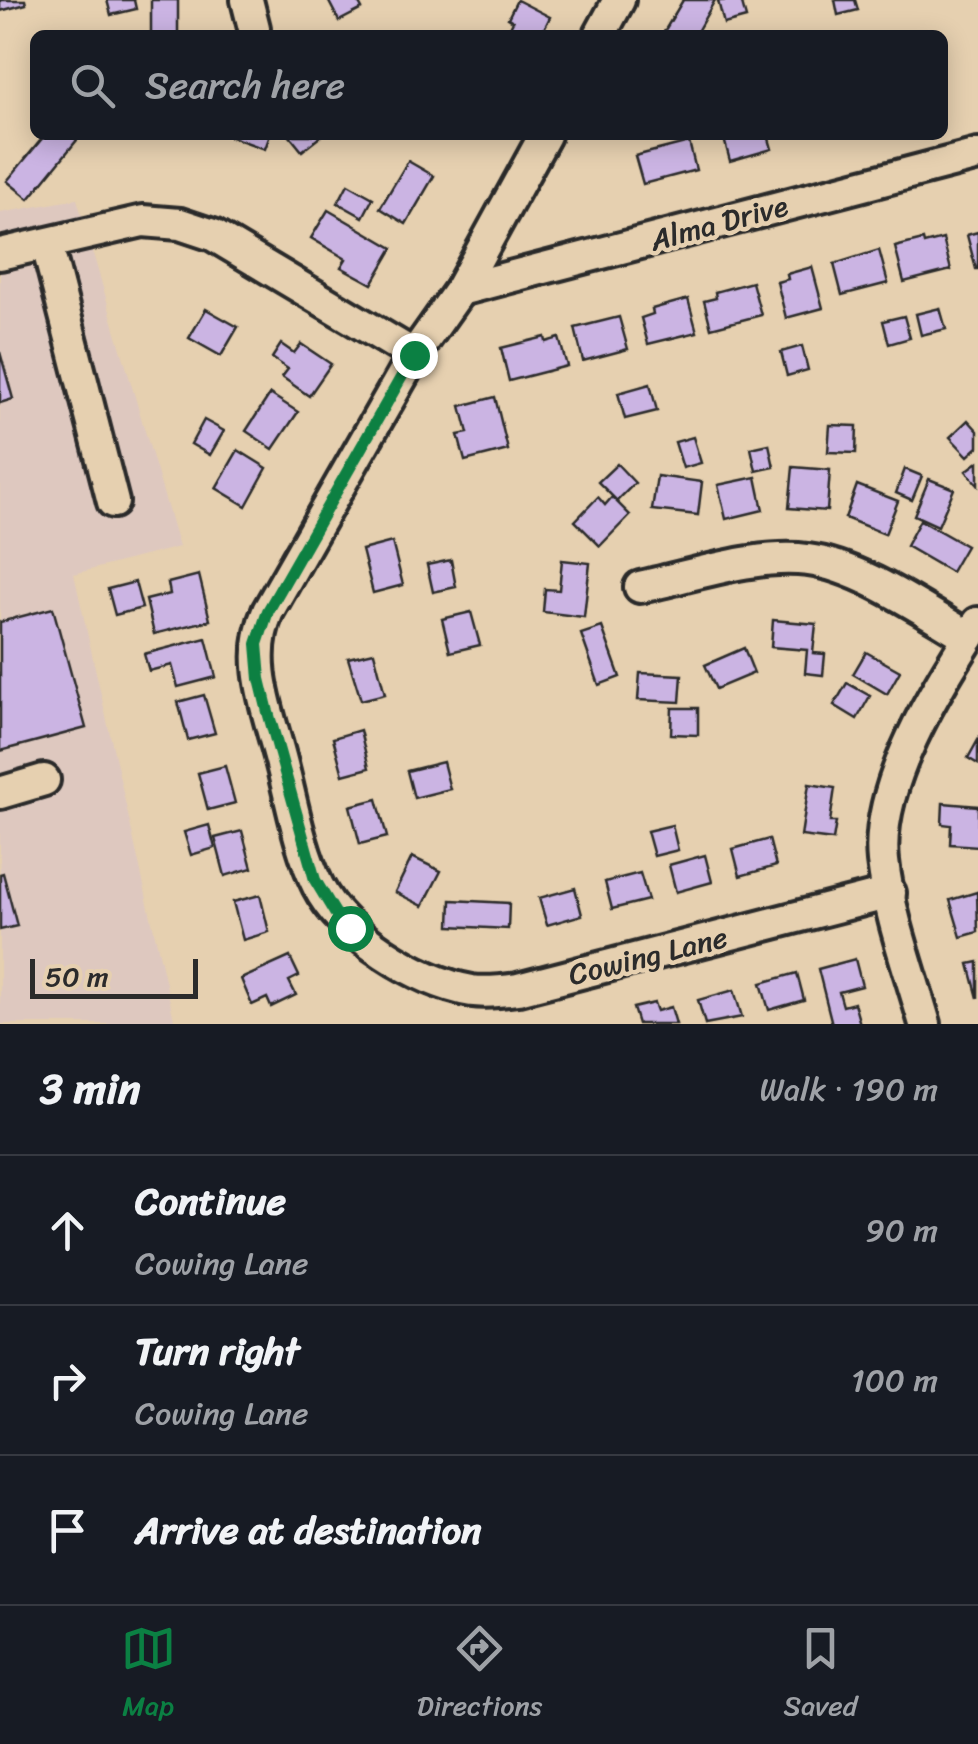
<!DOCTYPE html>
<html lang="en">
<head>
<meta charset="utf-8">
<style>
	body { margin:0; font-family:Sriracha,sans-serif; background:#242831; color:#f1f3f6 }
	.scale { position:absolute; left:30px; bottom:25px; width:168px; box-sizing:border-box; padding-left:10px; border:5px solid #2b2b2b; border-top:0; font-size:28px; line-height:35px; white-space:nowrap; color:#2b2b2b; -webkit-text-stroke:8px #e6d0b0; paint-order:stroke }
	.stop { position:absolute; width:30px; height:30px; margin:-22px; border:8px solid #0b8043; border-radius:50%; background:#fff }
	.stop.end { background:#0b8043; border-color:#fff; box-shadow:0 2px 10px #0008 }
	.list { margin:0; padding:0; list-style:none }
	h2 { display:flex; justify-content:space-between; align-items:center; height:130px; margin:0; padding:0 40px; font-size:42px }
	h2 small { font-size:32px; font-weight:400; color:#9ea1a6 }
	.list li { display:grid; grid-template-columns:65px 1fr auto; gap:30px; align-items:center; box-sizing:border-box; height:150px; padding:0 40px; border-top:2px solid #363941 }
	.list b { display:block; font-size:38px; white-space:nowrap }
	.list p { margin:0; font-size:32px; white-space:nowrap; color:#9ea1a6 }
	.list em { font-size:32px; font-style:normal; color:#9ea1a6 }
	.icon { flex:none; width:55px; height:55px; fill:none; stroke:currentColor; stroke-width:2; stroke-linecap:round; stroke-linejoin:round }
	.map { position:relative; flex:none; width:978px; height:1024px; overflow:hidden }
	.search { position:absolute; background:#171b24; box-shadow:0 5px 25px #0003; left:30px; right:30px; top:30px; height:110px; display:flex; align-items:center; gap:25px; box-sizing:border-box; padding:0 35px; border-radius:15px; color:#9ea1a6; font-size:38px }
	.sheet { height:580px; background:#171b24 }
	nav { display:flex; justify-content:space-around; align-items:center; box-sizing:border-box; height:140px; border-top:2px solid #363941; background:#171b24; font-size:28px; color:#9ea1a6 }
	nav a { display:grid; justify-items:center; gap:5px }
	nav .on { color:#0b8043 }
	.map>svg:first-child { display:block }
	.built { fill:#dec8bf }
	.building { fill:#cbb4e3; stroke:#2b2b2b; stroke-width:2.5 }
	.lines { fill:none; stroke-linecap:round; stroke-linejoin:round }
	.minor-casing { stroke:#2b2b2b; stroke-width:38 }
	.minor { stroke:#e6d0b0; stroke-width:30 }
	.route { stroke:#0b8043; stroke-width:12 }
	.labels { text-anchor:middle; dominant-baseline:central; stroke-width:9; stroke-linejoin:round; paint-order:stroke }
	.street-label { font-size:30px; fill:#2b2b2b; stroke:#e6d0b0 }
</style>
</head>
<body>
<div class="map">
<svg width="978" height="1024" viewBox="0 0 978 1024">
	<rect width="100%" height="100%" fill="#e6d0b0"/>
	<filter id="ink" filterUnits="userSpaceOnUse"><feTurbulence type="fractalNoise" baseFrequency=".01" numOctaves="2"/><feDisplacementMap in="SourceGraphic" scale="20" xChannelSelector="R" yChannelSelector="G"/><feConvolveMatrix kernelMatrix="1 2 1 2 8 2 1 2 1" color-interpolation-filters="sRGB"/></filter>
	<g filter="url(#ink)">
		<path class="built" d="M77 199 179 547 74 574 175 1024H0V213Z"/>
		<g class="building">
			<path d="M0 0H25L26 4 0 11Z"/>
			<path d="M107 0H134L136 9 111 15Z"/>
			<rect x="151" y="0" width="27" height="35"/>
			<path d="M328 0H357L362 9 339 21Z"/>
			<path d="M517 0 550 17 541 35H506L513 21 508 18Z"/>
			<path d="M683 0H715L695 35H662Z"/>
			<path d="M741 0 746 18 724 24 718 1Z"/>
			<path d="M835 0H855L858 10 838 15Z"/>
			<path d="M45 135H72L77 140 29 199 7 181Z"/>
			<path d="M226 135H270L265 149Z"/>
			<path d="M289 135H319L320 137 302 151Z"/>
			<path d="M723 135H768L772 149 730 161Z"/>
			<path d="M689 142 696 170 643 184 635 156Z"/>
			<path d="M408 161 434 176 406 224 380 208Z"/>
			<path d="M348 184 373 198 363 217 338 203Z"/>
			<path d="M328 210 393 248 372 284 341 267 346 259 311 238Z"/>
			<path d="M978 232V269H976L967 235Z"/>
			<path d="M943 239 951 270 904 282 895 247 923 240 924 244Z"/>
			<path d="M879 250 888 283 842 295 834 264Z"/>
			<path d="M812 267 823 308 786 318 777 282 788 279 787 274Z"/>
			<path d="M752 282 761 315 711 328 704 301 716 298 715 292Z"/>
			<path d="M688 299 697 332 648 344 641 318 653 314 652 309Z"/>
			<path d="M940 308 946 329 921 335 916 314Z"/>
			<path d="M206 309 238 327 221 356 189 338Z"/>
			<path d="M904 316 910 338 889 344 883 321Z"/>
			<path d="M619 317 628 349 583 361 575 328Z"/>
			<path d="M545 337 546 342 559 338 567 366 509 381 501 348Z"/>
			<path d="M281 344 294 353 301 344 331 364 309 396 282 377 288 369 272 358Z"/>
			<path d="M802 346 808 370 787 376 781 352Z"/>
			<path d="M0 352 13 399 0 403Z"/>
			<path d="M650 384 657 411 625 419 618 393Z"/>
			<path d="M270 394 298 412 273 449 246 431Z"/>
			<path d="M495 397 508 450 465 461 458 435 468 433 461 406Z"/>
			<path d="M204 420 224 431 210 455 191 444Z"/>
			<path d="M968 420 978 431V447L968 456 950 437Z"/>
			<path d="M830 425 857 426 856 453 828 452Z"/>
			<path d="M693 437 701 463 683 468 675 442Z"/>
			<path d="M769 444 774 467 756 471 751 448Z"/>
			<path d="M238 450 267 468 246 506 216 488Z"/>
			<path d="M978 462V485L966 471Z"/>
			<path d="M617 464 635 483 617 501 598 482Z"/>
			<path d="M793 467 830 470 827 511 789 508Z"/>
			<path d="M905 469 922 476 912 500 896 493Z"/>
			<path d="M657 476 702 482 698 515 652 510Z"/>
			<path d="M756 477 763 510 726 519 718 485Z"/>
			<path d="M929 479 954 489 938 526 914 515Z"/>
			<path d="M857 485 898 501 885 534 845 518Z"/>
			<path d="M598 497 605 505 612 497 630 515 600 546 575 521Z"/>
			<path d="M920 520 966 546 951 572 906 546Z"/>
			<path d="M392 542 403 585 373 593 362 550Z"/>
			<path d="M451 560 456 587 433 592 427 565Z"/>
			<path d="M562 560 590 563 584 617 543 612 545 589 559 590Z"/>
			<path d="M199 575 210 620 154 634 146 600 170 594 168 583Z"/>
			<path d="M135 582 142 608 115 615 108 589Z"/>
			<path d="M53 608 86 728 0 751V622Z"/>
			<path d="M471 612 480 645 450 652 442 619Z"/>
			<path d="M773 620 816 624 813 653 825 654 823 675 805 673 807 650 771 647Z"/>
			<path d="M602 627 620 677 599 685 581 634Z"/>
			<path d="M206 638 216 677 178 687 172 665 149 671 144 654Z"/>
			<path d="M744 648 754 673 716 689 705 665Z"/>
			<path d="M374 652 385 694 361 700 348 658Z"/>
			<path d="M866 652 900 671 887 694 853 674Z"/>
			<path d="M640 673 682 675 680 702 638 700Z"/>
			<path d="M847 683 870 696 857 719 834 705Z"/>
			<path d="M204 695 215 733 188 740 178 702Z"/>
			<path d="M672 708H698V735L671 734Z"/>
			<path d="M360 730 369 768 343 775 333 738Z"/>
			<path d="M978 740V764L968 758Z"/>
			<path d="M443 762 450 789 414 798 407 771Z"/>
			<path d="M225 766 235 803 208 810 198 773Z"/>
			<path d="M809 784 835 788 830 822H836L833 840 801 836Z"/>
			<path d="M377 799 387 837 360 844 350 806Z"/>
			<path d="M943 803 978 806V846L950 844 951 825 942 824Z"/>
			<path d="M209 825 215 848 191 855 184 832Z"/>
			<path d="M672 825 678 850 654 856 647 831Z"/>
			<path d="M242 831 252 868 225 876 215 838Z"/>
			<path d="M769 839 776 866 740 876 733 849Z"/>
			<path d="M705 855 712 882 676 892 669 865Z"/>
			<path d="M412 857 441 871 423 906 395 892Z"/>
			<path d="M3 873 17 926 0 930V874Z"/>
			<path d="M640 873 648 900 612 909 605 882Z"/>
			<path d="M575 888 582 915 547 925 539 898Z"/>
			<path d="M977 892 978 932 961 937 950 900Z"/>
			<path d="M260 895 269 932 243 940 233 902Z"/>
			<path d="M451 900 509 903 508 929 450 926Z"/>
			<path d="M290 957 299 976 289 981 296 995 271 1007 267 998 252 1005 241 979Z"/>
			<path d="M855 959 862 986 839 992 843 1006 854 1003 860 1024H832L818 969Z"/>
			<path d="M978 962V998L969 964Z"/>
			<path d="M797 973 804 1000 769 1010 761 983Z"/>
			<path d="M734 990 742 1017 705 1024 698 1000Z"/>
			<path d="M654 1003 657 1011 671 1007 676 1024H638L633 1008Z"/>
		</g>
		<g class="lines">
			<defs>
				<g id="minor">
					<path d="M247 0 254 28"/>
					<path d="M600 35 619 0"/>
					<path d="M545 135 460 290 414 355 268 611C247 658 266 705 279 753 291 796 298 846 318 886 343 935 418 982 472 991 487 993 503 991 518 989L890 893"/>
					<path d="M47 245 113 502"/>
					<path d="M0 254 143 221 180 224 213 235 414 355"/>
					<path d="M460 290 978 155"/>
					<path d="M640 587C691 576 757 553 808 560 860 566 924 611 969 637"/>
					<path d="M0 793 44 780"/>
					<path d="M925 1024C910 971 889 915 883 861 875 784 938 686 978 623"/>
				</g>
			</defs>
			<use href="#minor" class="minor-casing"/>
			<use href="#minor" class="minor"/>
		</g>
	</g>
	<g class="lines" filter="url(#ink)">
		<path class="route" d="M350 928 335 913 315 880 268 712 260 679 257 644 268 611 414 355"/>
	</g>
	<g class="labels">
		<g class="street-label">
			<text transform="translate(719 223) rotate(-15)">Alma Drive</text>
			<text transform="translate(648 956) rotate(-14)">Cowing Lane</text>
		</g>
	</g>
</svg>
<div class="scale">50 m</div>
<div class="stop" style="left:350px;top:928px"></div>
<div class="stop end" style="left:414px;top:355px"></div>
<div class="search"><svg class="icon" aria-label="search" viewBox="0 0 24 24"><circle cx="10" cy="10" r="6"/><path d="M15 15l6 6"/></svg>Search here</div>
</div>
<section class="sheet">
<h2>3 min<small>Walk · 190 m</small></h2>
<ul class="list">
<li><svg class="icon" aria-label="ahead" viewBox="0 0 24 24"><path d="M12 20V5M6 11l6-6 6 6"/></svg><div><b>Continue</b><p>Cowing Lane</p></div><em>90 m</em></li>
<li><svg class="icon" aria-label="right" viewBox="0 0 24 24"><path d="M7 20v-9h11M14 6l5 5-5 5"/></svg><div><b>Turn right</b><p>Cowing Lane</p></div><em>100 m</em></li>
<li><svg class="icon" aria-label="arrive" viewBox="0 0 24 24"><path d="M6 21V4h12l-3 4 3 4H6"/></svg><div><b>Arrive at destination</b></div></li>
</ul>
</section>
<nav>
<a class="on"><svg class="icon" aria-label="map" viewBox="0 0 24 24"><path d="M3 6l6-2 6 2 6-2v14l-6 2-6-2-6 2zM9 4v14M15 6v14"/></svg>Map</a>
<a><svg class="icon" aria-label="directions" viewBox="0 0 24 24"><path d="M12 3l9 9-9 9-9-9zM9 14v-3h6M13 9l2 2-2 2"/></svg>Directions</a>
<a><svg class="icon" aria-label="saved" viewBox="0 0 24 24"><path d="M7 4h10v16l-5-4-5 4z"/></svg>Saved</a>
</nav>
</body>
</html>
